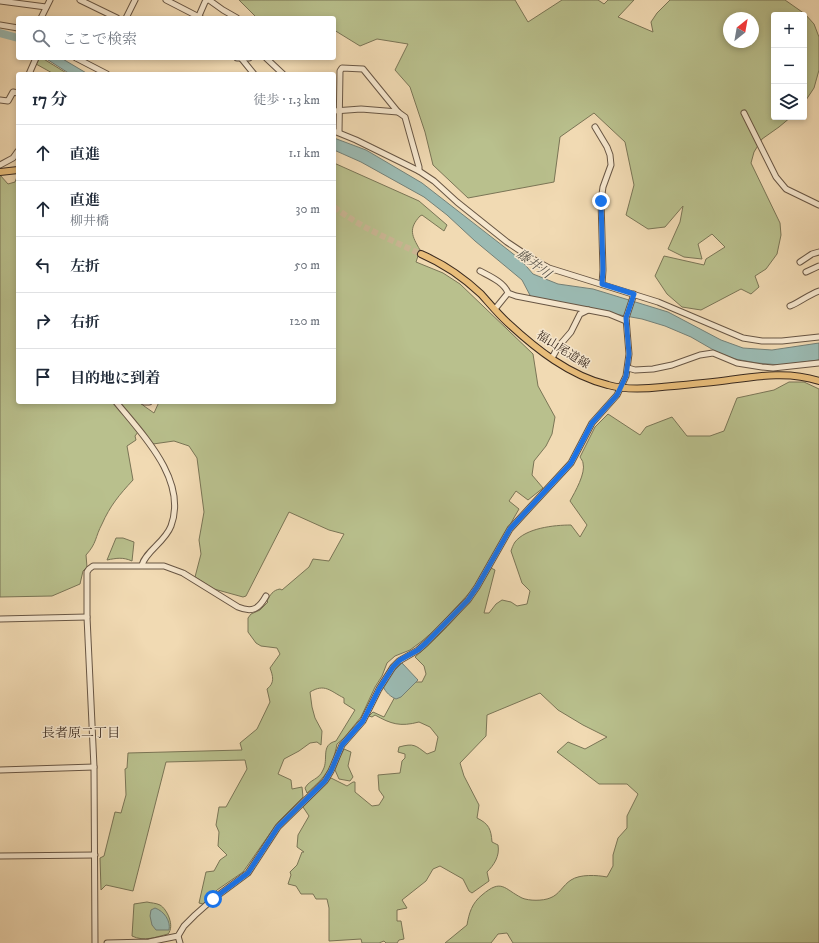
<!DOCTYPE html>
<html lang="ja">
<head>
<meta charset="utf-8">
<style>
	body { margin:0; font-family:"IM FELL DW Pica","Noto Serif JP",serif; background:#f6f6f7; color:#1f2937 }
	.controls { position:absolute; right:12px; top:12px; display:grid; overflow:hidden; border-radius:4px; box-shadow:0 2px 6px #0003 }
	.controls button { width:36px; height:36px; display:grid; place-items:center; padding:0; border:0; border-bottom:1px solid #e0e1e3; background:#fff; color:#1f2937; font:20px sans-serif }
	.compass { position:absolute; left:723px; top:12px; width:36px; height:36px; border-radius:50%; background:#fff; box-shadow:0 2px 6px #0003; rotate:31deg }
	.stop { position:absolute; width:12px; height:12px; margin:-9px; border:3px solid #1a73e8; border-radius:50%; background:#fff }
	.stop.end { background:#1a73e8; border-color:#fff; box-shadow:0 1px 4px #0008 }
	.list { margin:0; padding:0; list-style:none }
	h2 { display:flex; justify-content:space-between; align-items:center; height:52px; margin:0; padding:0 16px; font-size:17px }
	h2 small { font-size:13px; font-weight:400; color:#747a83 }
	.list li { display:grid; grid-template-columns:26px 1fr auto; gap:12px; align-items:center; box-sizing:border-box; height:56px; padding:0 16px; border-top:1px solid #e0e1e3 }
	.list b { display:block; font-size:15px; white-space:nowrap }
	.list p { margin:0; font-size:13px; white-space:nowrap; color:#747a83 }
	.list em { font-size:13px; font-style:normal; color:#747a83 }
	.icon { flex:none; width:22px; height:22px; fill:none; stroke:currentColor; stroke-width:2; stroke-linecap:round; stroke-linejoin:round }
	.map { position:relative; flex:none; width:819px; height:943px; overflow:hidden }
	.search { position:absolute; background:#fff; box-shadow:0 2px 6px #0003; left:16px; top:16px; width:320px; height:44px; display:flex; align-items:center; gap:10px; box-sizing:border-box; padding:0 14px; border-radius:4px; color:#747a83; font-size:15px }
	.panel { position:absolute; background:#fff; box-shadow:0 2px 6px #0003; left:16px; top:72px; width:320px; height:332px; border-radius:4px }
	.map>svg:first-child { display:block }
	.green { fill:#b9c08d; stroke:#7a7556; fill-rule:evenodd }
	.water { fill:#9bbab2; stroke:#748077 }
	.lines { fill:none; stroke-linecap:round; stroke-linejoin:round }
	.river { stroke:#9bbab2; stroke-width:8 }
	.major-tunnel { stroke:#ccb795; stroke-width:6; stroke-dasharray:6 3; stroke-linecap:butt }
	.minor-casing { stroke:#685644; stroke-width:7 }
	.major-casing { stroke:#3a2a1f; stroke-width:8 }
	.minor { stroke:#f6e7ce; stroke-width:5 }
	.major { stroke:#e8bd7a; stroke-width:6 }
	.route { stroke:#1a73e8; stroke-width:5 }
	.labels { text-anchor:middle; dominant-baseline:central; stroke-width:3; stroke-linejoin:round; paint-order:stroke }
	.street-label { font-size:12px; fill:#3a2a1f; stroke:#f6e7ce }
	.water-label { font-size:13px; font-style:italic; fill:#524e44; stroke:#f6e7ce }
	.neighbourhood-label { font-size:13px; fill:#3a2a1f; stroke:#f6e7ce }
</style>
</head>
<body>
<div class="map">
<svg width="819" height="943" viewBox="0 0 819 943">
	<rect width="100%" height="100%" fill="#f1dab3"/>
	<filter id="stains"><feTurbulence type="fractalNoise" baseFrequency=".005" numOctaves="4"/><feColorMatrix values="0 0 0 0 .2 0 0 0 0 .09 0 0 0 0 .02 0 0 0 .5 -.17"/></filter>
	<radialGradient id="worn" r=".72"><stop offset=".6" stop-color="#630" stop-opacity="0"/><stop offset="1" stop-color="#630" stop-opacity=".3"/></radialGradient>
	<g class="green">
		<path d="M239 0H515L528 22 562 0H598L604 4 608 0H634L618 17 653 32 651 22 657 13 670 0H785L805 14 814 24 819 37V70L814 88 804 103V15H774V117H791L779 127 762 139 754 152 751 163 780 223 781 235 777 254 766 269 755 276 759 287 751 294 741 289 701 310 682 307 667 294 655 276 664 256 704 265 706 259 725 247 712 234 698 244 702 259 684 257 668 249 680 222 683 206 665 227 648 229 626 215 634 185 625 142 594 113 560 137 554 182 468 198 433 165 425 132 410 87 395 70 408 44 377 39 360 46 334 30V18H257ZM729 18H753V42H729Z"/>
		<path d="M40 58H42L68 74H54L36 64Z"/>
		<path d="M334 163 419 201 447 225 444 231 422 215 420 216C408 229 412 236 420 250L416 262 443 273 460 284 533 354 538 386 555 417 552 434 546 446 534 461 532 475 543 488 528 500 516 491 509 501 519 509 473 589 436 629 422 641 410 650 395 656 387 663 382 676 375 687 361 717 344 738 337 744C332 769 326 776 307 793L305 788C310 779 319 780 323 770 329 759 320 745 336 741L355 710 344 703V698C330 691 325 683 310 692L312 707 315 718 322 731 321 745 317 742 310 743 299 751 284 759 278 774 291 780 292 789 302 787 303 797 278 822 243 872 217 890 203 904 199 903 206 872 214 871 220 860 227 855 218 846 219 832 216 825 219 807H226L247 769 245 760 166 762 133 891 106 885 101 890 100 858 104 856 115 812 121 813 126 795 125 769 127 768 128 753 242 750 240 743 257 729 270 702 267 689C275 683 273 676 270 668L280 654 277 648 261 646 256 643 248 632V618L251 614 260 610 268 602 267 601C270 595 273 590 280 589L282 590 309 567 313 559 329 561 344 534 329 530 289 512 246 596 243 597 214 589 195 577 201 554 199 540 204 512 197 458 189 446 174 441 153 444 117 402H140L144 406 154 413 159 402H334Z"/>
		<path d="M18 174V402H113L138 432 135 436 136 440 127 446 133 480C119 495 110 506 102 524 95 537 97 543 86 555L87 567 83 571 80 584 52 596 0 597V175L8 184 15 182Z"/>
		<path d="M789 382H804L819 389V943H513L507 933 498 934 491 943H445L467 925C469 913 472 903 482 895 502 878 504 889 522 898 529 901 543 901 550 898 559 895 563 885 571 880 580 874 597 875 607 877L613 866V855L618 838 627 828V816L638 794 627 784H599L557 752 568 742 585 749 607 737 583 725 558 710 540 693 487 715 486 736 460 763 464 776 479 805 477 818C489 824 491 829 492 842L498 845C500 856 494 865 487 872L489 881 472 893 469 891 463 879 440 866 433 869 426 881 402 900 407 908 397 910V921H401L404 939 399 940 397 943H386L384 941 379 943H362L361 939 329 941V908L327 899H316L313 894H301L296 886 288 884 291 875 290 872 297 865 302 852H304L297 847 298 835 309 816 303 807 326 784 331 778 347 786 353 782H355V792L372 806 379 805 384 797 379 790 378 775 400 773 402 761 405 758V754L398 752 399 747C414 743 415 745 427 754L435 751 438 737 430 727 419 722C400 727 391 724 375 715L372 717 369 716 373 712 384 717 397 693 410 688 416 682H422L426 674 424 666 415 657C445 631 472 603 491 568L495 570 484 613H489L496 604 502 600 511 602 517 606 527 604 530 591 522 583 511 551C512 548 513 545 515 542 526 528 554 525 571 525L580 537 587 525 570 501C575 492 586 473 583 463 583 461 581 459 580 457L595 427 608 414 640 435 646 427 672 417 687 436H710L724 431 737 398 774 390Z"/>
		<path d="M116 538H123L134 542 132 561C123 557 117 558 107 560Z"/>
		<path d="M344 749 351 752 348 766 353 777 350 781 339 779 335 770 340 757Z"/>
		<path d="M147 902C151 903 156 903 160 905 167 909 175 926 168 934 156 937 144 942 132 936L134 904Z"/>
	</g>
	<g class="water">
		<path d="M45 58H61L88 74H70Z"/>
		<path d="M334 138 366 150 422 183 521 260 533 274 558 284 593 289 668 312 721 340 743 348 772 350 819 343V360L780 365 757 363 735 359 717 352 691 337 665 326 642 319 532 299 522 280 475 241 447 215 424 197 361 162 334 150Z"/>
		<path d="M402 663 418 680 401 697 396 699C391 697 385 692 383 686L391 674Z"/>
		<path d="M155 908C164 911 171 921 169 930H156L152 925 150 916 151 910Z"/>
	</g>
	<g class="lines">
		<path class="river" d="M0 33 18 38"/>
		<path class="major-tunnel" d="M334 207C360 227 391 240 421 254"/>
		<defs>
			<g id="minor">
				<path d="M80 0 117 18"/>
				<path d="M166 0 201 18"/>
				<path d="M209 0 223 10 237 18"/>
				<path d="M0 1 46 7"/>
				<path d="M41 18 50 0"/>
				<path d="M126 18 135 0"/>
				<path d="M198 18 205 2 207 0"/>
				<path d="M0 25 18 28"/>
				<path d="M76 58 107 74"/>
				<path d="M237 58H249"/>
				<path d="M241 58 254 74"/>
				<path d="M266 58 283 74"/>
				<path d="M29 74 36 58"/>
				<path d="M0 100 8 101 13 92 18 93"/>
				<path d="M334 111 361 109 398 112"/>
				<path d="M744 113 776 177 786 189 819 205"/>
				<path d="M595 127 607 147 610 155 611 165 603 187 601 201 603 270 602 284"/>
				<path d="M334 131 356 140 419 171 434 181 457 202 507 242 531 258 549 268 658 302 743 338 762 341H782L819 337"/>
				<path d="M339 132 340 71 342 68 363 69 398 112 405 117 419 167V171"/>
				<path d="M0 165 13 158 18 151"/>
				<path d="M800 262 812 254 819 252"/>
				<path d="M480 271C489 276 504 282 508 293L516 296 609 314 626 321"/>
				<path d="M806 272 819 266"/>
				<path d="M790 306C800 302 808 295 819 291"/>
				<path d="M495 309 508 293"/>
				<path d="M552 358 558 347 571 332 580 314 588 310"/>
				<path d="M628 368 635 370 653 369 672 365 700 355 713 353 737 363 762 367 773 368 819 363"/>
				<path d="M116 402C142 434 188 480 171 526 165 542 146 551 142 565"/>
				<path d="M144 402H149"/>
				<path d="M0 619 87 617"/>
				<path d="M0 770 94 767"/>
				<path d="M0 856 95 855"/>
				<path d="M178 936 180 943"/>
				<path d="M95 943 94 767 87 617V572L89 569 93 566H164L183 573 238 607C252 613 259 609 266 596"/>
				<path d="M107 943 149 942 178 936 184 926 195 915 213 899 248 873 278 827 325 781 331 771 342 745 363 721 379 689 393 667 399 661 418 650 426 643 468 600 477 587 510 529 571 463 592 423 617 395 626 376 629 354 626 318 634 294"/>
			</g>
			<g id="major">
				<path d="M0 172 18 170"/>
				<path d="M421 254C444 264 463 277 481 294 490 304 498 314 508 323 536 349 570 376 608 385 625 390 644 389 662 387 684 385 707 383 729 380 758 376 790 371 819 381"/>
			</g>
		</defs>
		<use href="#minor" class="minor-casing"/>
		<use href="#major" class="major-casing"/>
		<use href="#minor" class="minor"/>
		<use href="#major" class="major"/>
	</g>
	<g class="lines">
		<path class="route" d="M213 899 248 873 278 827 325 781 331 771 342 745 363 721 379 689 393 667 400 660 418 650 426 643 468 600 477 587 510 529 571 463 592 423 617 395 626 376 629 354 626 318 634 294 602 284 603 270 601 201"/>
	</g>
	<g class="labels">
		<g class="street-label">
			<text transform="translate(563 350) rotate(32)">福山尾道線</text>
		</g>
		<g class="water-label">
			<text transform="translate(534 264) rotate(37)">藤井川</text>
		</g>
		<g class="neighbourhood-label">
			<text x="81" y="733">長者原二丁目</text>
		</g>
	</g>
	<rect width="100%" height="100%" filter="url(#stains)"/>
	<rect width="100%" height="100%" fill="url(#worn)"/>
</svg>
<div class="controls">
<button>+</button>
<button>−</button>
<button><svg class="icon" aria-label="layers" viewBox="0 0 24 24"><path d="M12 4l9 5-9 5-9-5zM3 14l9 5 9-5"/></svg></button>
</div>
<svg class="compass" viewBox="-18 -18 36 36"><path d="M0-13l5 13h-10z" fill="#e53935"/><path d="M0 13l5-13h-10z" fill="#747a83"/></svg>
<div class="stop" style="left:213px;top:899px"></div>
<div class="stop end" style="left:601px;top:201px"></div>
<div class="search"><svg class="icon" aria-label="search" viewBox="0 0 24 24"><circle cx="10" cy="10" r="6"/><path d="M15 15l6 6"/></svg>ここで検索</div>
<section class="panel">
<h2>17 分<small>徒歩 · 1.3 km</small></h2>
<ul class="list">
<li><svg class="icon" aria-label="ahead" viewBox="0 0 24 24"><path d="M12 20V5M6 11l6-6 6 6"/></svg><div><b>直進</b></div><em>1.1 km</em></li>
<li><svg class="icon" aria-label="ahead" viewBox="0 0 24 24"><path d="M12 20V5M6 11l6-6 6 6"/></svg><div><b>直進</b><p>柳井橋</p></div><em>30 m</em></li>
<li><svg class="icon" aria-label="left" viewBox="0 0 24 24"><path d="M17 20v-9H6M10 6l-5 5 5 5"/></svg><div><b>左折</b></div><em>50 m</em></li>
<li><svg class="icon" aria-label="right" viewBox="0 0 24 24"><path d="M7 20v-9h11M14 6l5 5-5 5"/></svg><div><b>右折</b></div><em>120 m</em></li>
<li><svg class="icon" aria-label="arrive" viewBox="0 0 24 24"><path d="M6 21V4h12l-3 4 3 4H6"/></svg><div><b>目的地に到着</b></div></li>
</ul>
</section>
</div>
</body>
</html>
